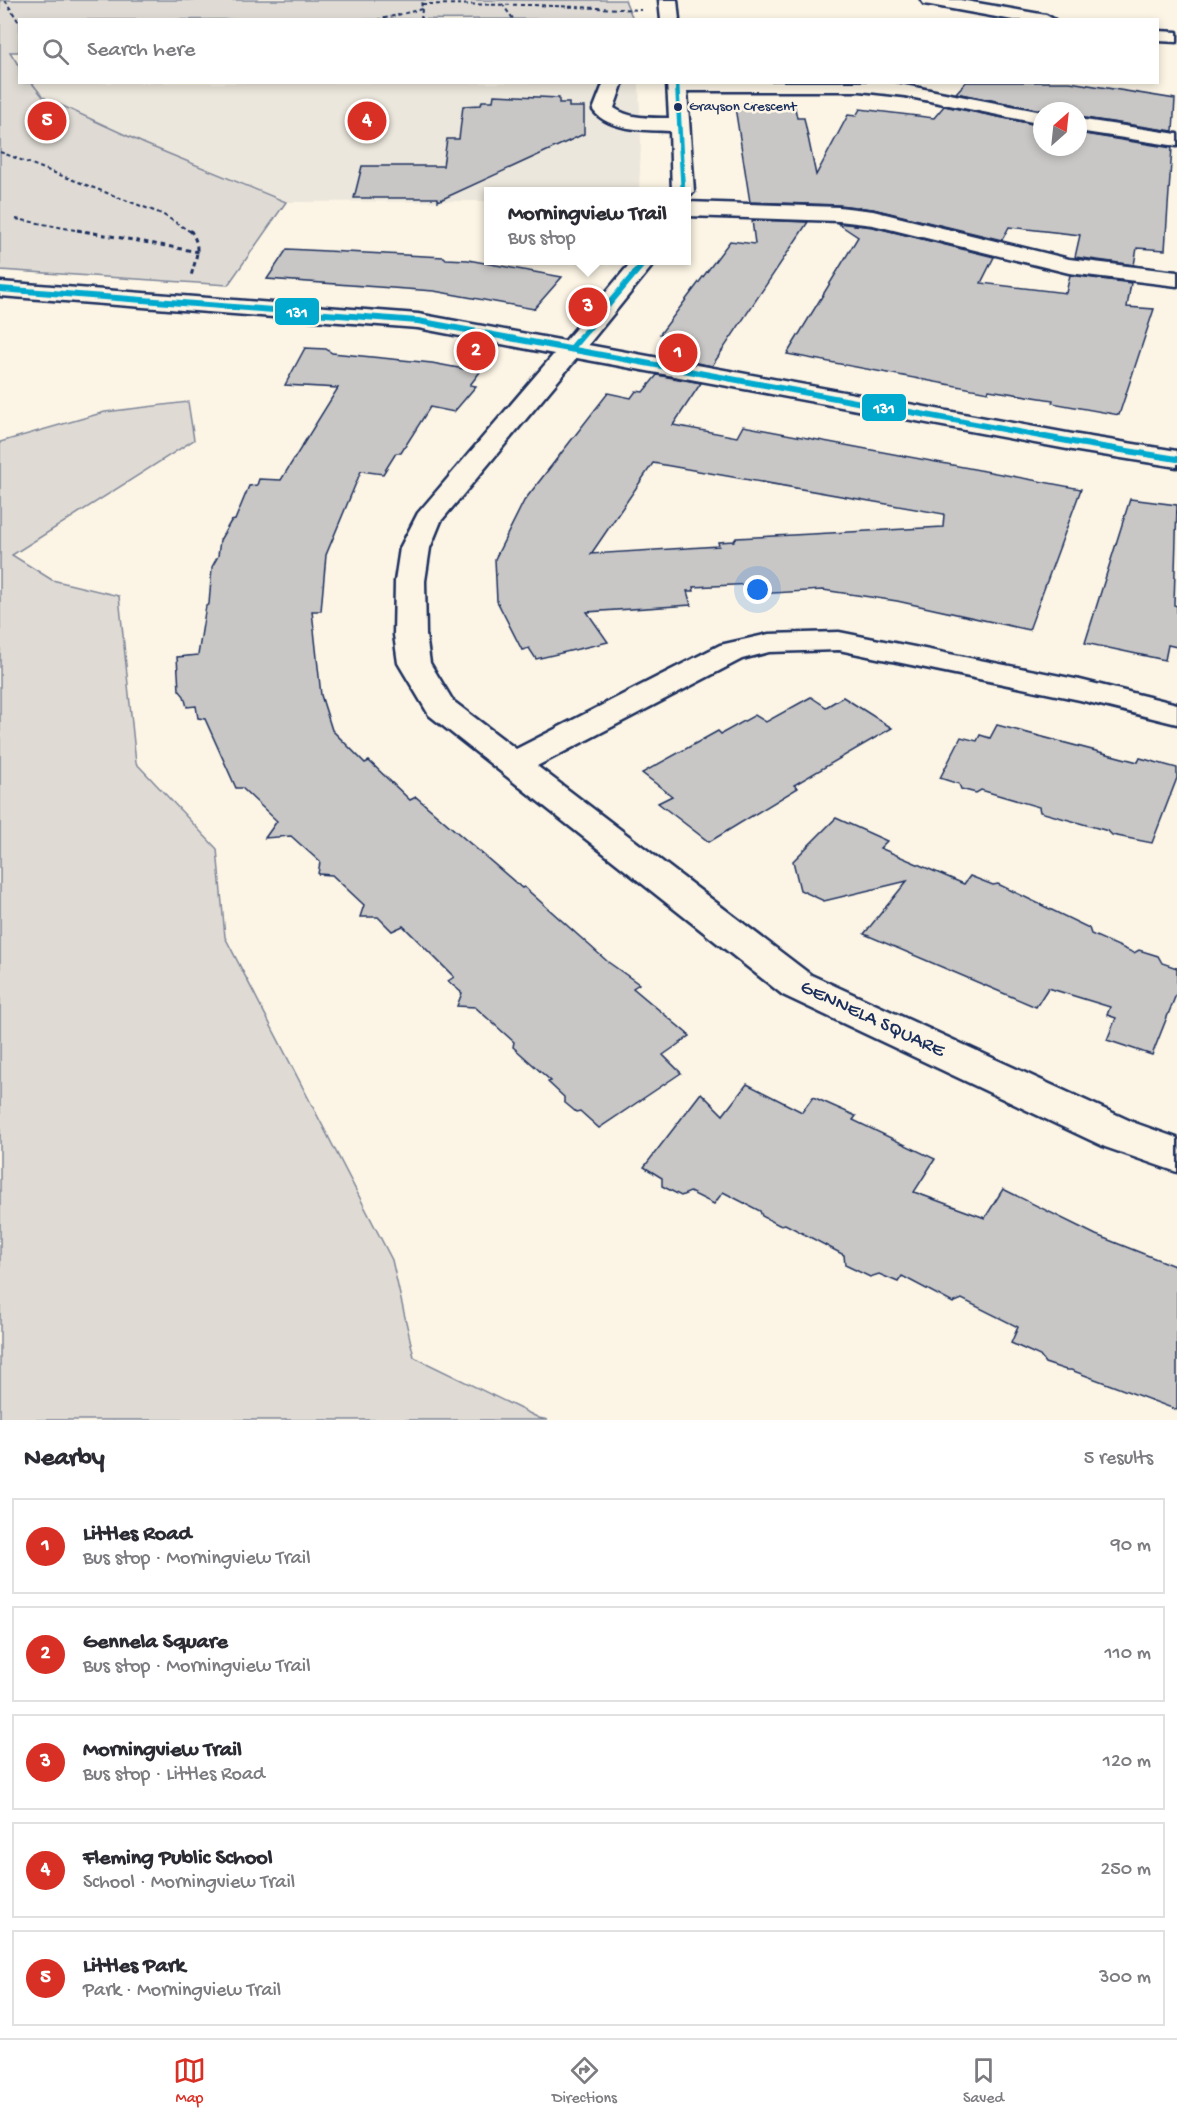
<!DOCTYPE html>
<html lang="en">
<head>
<meta charset="utf-8">
<style>
	body { margin:0; font-family:"Gochi Hand",sans-serif; background:#f7f7f7; color:#2b2b33 }
	.compass { position:absolute; left:1033px; top:102px; width:54px; height:54px; border-radius:50%; background:#fff; box-shadow:0 3px 9px #0003; rotate:27deg }
	.you { position:absolute; left:758px; top:590px; width:21px; height:21px; margin:-15px; border:4px solid #fff; border-radius:50%; background:#1a73e8; box-shadow:0 0 0 9px #1a73e833 }
	.badge { display:grid; place-items:center; width:39px; height:39px; border-radius:50%; background:#d93025; color:#fff; font-size:20px; font-weight:700 }
	.pin { position:absolute; translate:-50% -50%; border:3px solid #fff; box-shadow:0 2px 6px #0006 }
	.popup { position:absolute; left:484px; top:187px; width:207px; height:78px; box-sizing:border-box; display:grid; place-content:center; border-radius:0px; background:#fff; filter:drop-shadow(0 2px 4px #0005); font-size:20px; white-space:nowrap; color:#7c7c81 }
	.popup b { font-size:22px; color:#2b2b33 }
	.popup::after { content:''; position:absolute; left:50%; top:100%; margin-left:-12px; border:12px solid transparent; border-top-color:#fff }
	.list { margin:0; padding:0; list-style:none }
	h2 { display:flex; justify-content:space-between; align-items:center; height:78px; margin:0; padding:0 24px; font-size:26px }
	h2 small { font-size:20px; font-weight:400; color:#7c7c81 }
	.list li { display:grid; grid-template-columns:39px 1fr auto; gap:18px; align-items:center; box-sizing:border-box; height:96px; margin:0 12px 12px; padding:0 12px; border:2px solid #e1e1e2; border-radius:0px }
	.list b { display:block; font-size:22px; white-space:nowrap }
	.list p { margin:0; font-size:20px; white-space:nowrap; color:#7c7c81 }
	.list em { font-size:20px; font-style:normal; color:#7c7c81 }
	.icon { flex:none; width:33px; height:33px; fill:none; stroke:currentColor; stroke-width:2; stroke-linecap:round; stroke-linejoin:round }
	.map { position:relative; flex:none; width:1177px; height:1420px; overflow:hidden }
	.search { position:absolute; background:#fff; box-shadow:0 3px 9px #0003; left:18px; right:18px; top:18px; height:66px; display:flex; align-items:center; gap:15px; box-sizing:border-box; padding:0 21px; border-radius:0px; color:#7c7c81; font-size:22px }
	.sheet { height:618px; background:#fff }
	nav { display:flex; justify-content:space-around; align-items:center; box-sizing:border-box; height:84px; border-top:2px solid #e1e1e2; background:#fff; font-size:16px; color:#7c7c81 }
	nav a { display:grid; justify-items:center; gap:3px }
	nav .on { color:#d93025 }
	.map>svg:first-child { display:block }
	.built { fill:#ece7dc }
	.green { fill:#dfdbd4; stroke:#7d8599; stroke-width:1.5 }
	.building { fill:#c8c7c6; stroke:#1b2f5e; stroke-width:1.5; fill-rule:evenodd }
	.lines { fill:none; stroke-linecap:round; stroke-linejoin:round }
	.minor-casing { stroke:#1b2f5e; stroke-width:5 }
	.path-far1 { stroke:#1b2f5e; stroke-width:2; stroke-dasharray:4 3; stroke-linecap:butt }
	.path { stroke:#1b2f5e; stroke-width:3; stroke-dasharray:4.5 4; stroke-linecap:butt }
	.minor { fill:#fcf5e5; fill-rule:evenodd }
	.bus-1-far1-casing { stroke:#fcf5e5; stroke-width:8 }
	.bus-1-casing { stroke:#fcf5e5; stroke-width:10 }
	.bus-1-far1 { stroke:#00a9ce; stroke-width:4.5 }
	.bus-1 { stroke:#00a9ce; stroke-width:6 }
	.bus-dot { fill:#1b2f5e; stroke:#fcf5e5; stroke-width:2 }
	.labels { text-anchor:middle; dominant-baseline:central; stroke-width:5; stroke-linejoin:round; paint-order:stroke }
	.far-bus-label { font-size:15px; fill:#1b2f5e; stroke:#fcf5e5; text-anchor:start }
	.street-label { font-size:20px; fill:#1b2f5e; stroke:#fcf5e5 }
	.line-badge { stroke:#fcf5e5; stroke-width:2 }
	.badge-label { font-size:16px; text-anchor:middle; font-weight:bold; fill:#fff }
</style>
</head>
<body>
<div class="map">
<svg width="1177" height="1420" viewBox="0 0 1177 1420">
	<rect width="100%" height="100%" fill="#fcf5e5"/>
	<filter id="ink" filterUnits="userSpaceOnUse"><feTurbulence type="fractalNoise" baseFrequency=".0167" numOctaves="2"/><feDisplacementMap in="SourceGraphic" scale="12" xChannelSelector="R" yChannelSelector="G"/><feConvolveMatrix kernelMatrix="1 2 1 2 8 2 1 2 1" color-interpolation-filters="sRGB"/></filter>
	<g filter="url(#ink)">
		<path class="built" d="M32 83H639L641 144 639 191 489 192V201L286 202 145 144 42 97Z"/>
		<g class="green">
			<path d="M0 0H625L633 19 20 20 19 52H10L19 66 20 82 32 83 43 97 145 144 286 202 228 285 0 270Z"/>
			<path d="M188 402 194 440 12 555 52 580 119 596 136 763 217 849 225 937 392 1260 414 1357 539 1418 548 1420H0V442L105 412Z"/>
		</g>
		<g class="building">
			<path d="M966 82H1070L1175 99 1173 131 1078 117V111H1044L956 93Z"/>
			<path d="M494 95 559 98V103H569V107H584V134L438 201V198H354L362 166H443L447 139H459L463 106 481 105 482 101H493Z"/>
			<path d="M746 103H794L797 118H804L816 175 848 115 856 116 860 109 934 118 944 106 1042 126V147H1078V133L1172 148 1165 250 1137 248 1134 265 1075 257 1080 235 1009 227 1002 240 873 209 839 205 750 202 735 107H746Z"/>
			<path d="M752 220 808 222 712 366 670 358 685 339 660 334 730 241 755 244Z"/>
			<path d="M837 223 873 227 994 257 981 283 1066 293 1070 275 1131 283 1127 307 1154 309 1119 415 1052 403 1053 400 989 390 988 392 787 354 858 237Z"/>
			<path d="M287 249 444 257 446 259 468 260 562 277 534 309 434 291 267 279Z"/>
			<path d="M305 348 326 349 332 353 432 363 480 372 470 385 476 386 454 412 430 407 401 453H396L383 474 361 471 326 555 321 611H312L321 695 332 730 365 763 369 761 410 800 416 797 522 888 524 887 608 962 639 984 633 988 690 1036 663 1055 681 1073 599 1128 580 1111 576 1112 564 1102V1097L548 1082 551 1081 513 1047 514 1042 475 1007 457 1006 462 993 448 981 454 977 403 926 392 931 378 917H360L364 905 332 875 318 874 320 862 291 836 265 838 277 821 242 788H236L205 719 198 718 196 706 187 707 184 696 179 690 177 657 198 655 206 606 209 604 212 567 218 556 220 540 231 521 235 520 249 486 257 485 259 479 281 480 338 388 285 385Z"/>
			<path d="M657 375 701 383 673 425 737 437 743 426 1081 489 1029 630 897 601 823 590 756 594 753 584 693 587 694 591H687L691 605 587 612 608 642 536 659 529 648 522 650 497 601 495 559 524 501 608 393 631 398 636 391 643 392ZM653 463 944 514 943 527 736 538 734 541 718 542 719 546 591 554Z"/>
			<path d="M1130 499 1177 505 1174 605 1177 606V647L1168 645 1165 660 1085 643Z"/>
			<path d="M811 697 826 707 843 697 892 728 794 785 798 788 709 842 658 803 672 796 642 773 718 731 721 734 755 715 766 722Z"/>
			<path d="M997 725 1138 762 1140 758 1177 768V778L1152 843 1112 835 1108 831 1040 812 1039 807 981 790 976 793 961 789 959 784 940 778 961 737 977 741 980 735 990 738Z"/>
			<path d="M836 818 887 841 880 848 964 884 970 876 993 885 998 884 1089 928 1091 934 1134 953 1139 950 1158 956 1162 963 1177 968V992L1152 1055 1107 1040 1116 1018 1107 1015 1110 1007 1048 988 1036 1007 864 934 907 881 824 901 800 890 793 861Z"/>
			<path d="M747 1084 802 1112 813 1097 856 1116 853 1120 935 1159 914 1192 985 1218 1003 1189 1096 1235 1177 1267V1410L1071 1370H1066L1045 1363 1040 1356 1011 1343 1018 1327 962 1299 953 1303 902 1276 898 1282 879 1274 870 1277 845 1265 844 1255 785 1224 779 1225 762 1216 760 1211 723 1192 714 1204 690 1192 681 1196 662 1186V1178L644 1167 701 1093 723 1115Z"/>
		</g>
		<g class="lines">
			<defs>
				<g id="minor">
					<path d="M659 0H677L679 20H661Z"/>
					<path d="M921 0H960L1046 15 1055 20H1013L930 5 924 4Z"/>
					<path d="M1158 31 1177 32V42L1158 41Z"/>
					<path d="M604 82H623L614 108C630 119 650 118 669 118L667 82H889L1042 112V124L905 96 860 91H687L694 192 687 197V192H672L670 131C646 130 608 131 593 110Z"/>
					<path d="M1078 119 1177 134V146L1078 131Z"/>
					<path d="M687 202 839 207 873 211 1069 259 1177 272V286L1069 273 873 225 839 221 687 216Z"/>
					<path d="M633 260H657L588 345 1078 435 1177 451V467L1078 451 577 358 441 521 430 548 425 581 426 635 430 663 453 701 516 749 720 645 769 634 839 632 1080 680 1177 704V724L1080 700 839 650 769 652 742 659 537 766 811 975 1135 1123 1177 1138V1172L1105 1147 783 995 429 715 398 663 394 635 395 581 400 548 418 513 554 354 418 328 0 296V282L418 314 565 341Z"/>
				</g>
			</defs>
			<use href="#minor" class="minor-casing"/>
			<g class="path-far1">
				<path d="M5 0 20 24"/>
				<path d="M422 4 533 5 641 10"/>
				<path d="M502 4 514 20"/>
				<path d="M377 20 422 9 421 0"/>
				<path d="M421 20 422 9"/>
				<path d="M0 152 162 214 191 232"/>
				<path d="M16 219 86 232"/>
			</g>
			<g class="path">
				<path d="M77 230 199 252"/>
				<path d="M190 230C202 246 196 258 191 276"/>
			</g>
			<use href="#minor" class="minor"/>
			<defs>
				<path id="bus-1-far1" d="M677 82 683 192"/>
				<g id="bus-1">
					<path d="M0 289 418 321 1078 443 1177 459"/>
					<path d="M571 349 646 260"/>
				</g>
			</defs>
			<use href="#bus-1-far1" class="bus-1-far1-casing"/>
			<use href="#bus-1" class="bus-1-casing"/>
			<use href="#bus-1-far1" class="bus-1-far1"/>
			<use href="#bus-1" class="bus-1"/>
		</g>
	</g>
	<circle class="bus-dot" cx="678" cy="107" r="5"/>
	<g class="labels">
		<g class="far-bus-label">
			<text x="689" y="107">Grayson Crescent</text>
		</g>
		<g class="street-label">
			<text transform="translate(872 1020) rotate(25)">GENNELA SQUARE</text>
		</g>
	</g>
	<g class="line-badge">
		<rect x="274" y="297" width="46" height="29" rx="6" fill="#00a9ce"/>
		<rect x="861" y="393" width="46" height="29" rx="6" fill="#00a9ce"/>
	</g>
	<g class="badge-label">
		<text x="297" y="317">131</text>
		<text x="884" y="413">131</text>
	</g>
</svg>
<svg class="compass" viewBox="-18 -18 36 36"><path d="M0-13l5 13h-10z" fill="#e53935"/><path d="M0 13l5-13h-10z" fill="#7c7c81"/></svg>
<div class="you"></div>
<div class="pin badge" style="left:678px;top:353px">1</div>
<div class="pin badge" style="left:476px;top:351px">2</div>
<div class="pin badge" style="left:588px;top:307px">3</div>
<div class="popup"><b>Morningview Trail</b>Bus stop</div>
<div class="pin badge" style="left:367px;top:121px">4</div>
<div class="pin badge" style="left:47px;top:121px">5</div>
<div class="search"><svg class="icon" aria-label="search" viewBox="0 0 24 24"><circle cx="10" cy="10" r="6"/><path d="M15 15l6 6"/></svg>Search here</div>
</div>
<section class="sheet">
<h2>Nearby<small>5 results</small></h2>
<ul class="list">
<li><span class="badge">1</span><div><b>Littles Road</b><p>Bus stop · Morningview Trail</p></div><em>90 m</em></li>
<li><span class="badge">2</span><div><b>Gennela Square</b><p>Bus stop · Morningview Trail</p></div><em>110 m</em></li>
<li><span class="badge">3</span><div><b>Morningview Trail</b><p>Bus stop · Littles Road</p></div><em>120 m</em></li>
<li><span class="badge">4</span><div><b>Fleming Public School</b><p>School · Morningview Trail</p></div><em>250 m</em></li>
<li><span class="badge">5</span><div><b>Littles Park</b><p>Park · Morningview Trail</p></div><em>300 m</em></li>
</ul>
</section>
<nav>
<a class="on"><svg class="icon" aria-label="map" viewBox="0 0 24 24"><path d="M3 6l6-2 6 2 6-2v14l-6 2-6-2-6 2zM9 4v14M15 6v14"/></svg>Map</a>
<a><svg class="icon" aria-label="directions" viewBox="0 0 24 24"><path d="M12 3l9 9-9 9-9-9zM9 14v-3h6M13 9l2 2-2 2"/></svg>Directions</a>
<a><svg class="icon" aria-label="saved" viewBox="0 0 24 24"><path d="M7 4h10v16l-5-4-5 4z"/></svg>Saved</a>
</nav>
</body>
</html>
